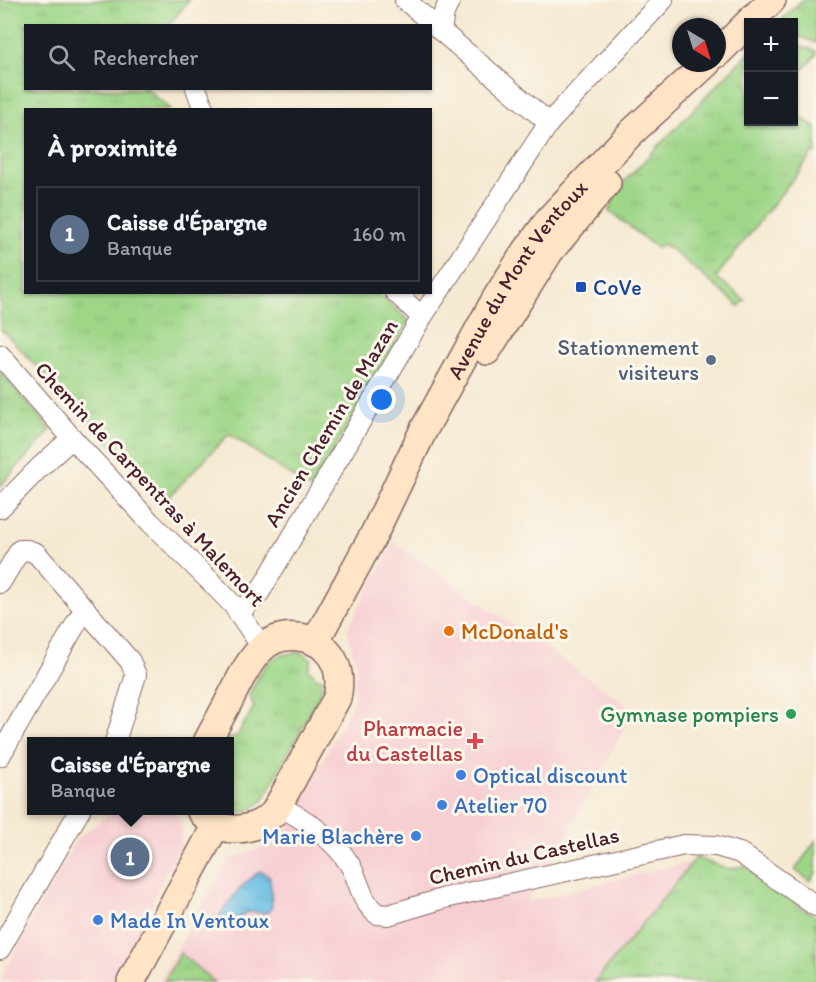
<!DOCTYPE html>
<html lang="fr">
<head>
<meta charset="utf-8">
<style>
	body { margin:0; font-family:Itim,sans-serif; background:#242831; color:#f1f3f6 }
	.controls { position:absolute; right:18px; top:18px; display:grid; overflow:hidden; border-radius:0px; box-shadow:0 2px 4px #0004 }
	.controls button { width:54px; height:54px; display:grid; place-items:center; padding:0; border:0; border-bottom:2px solid #363941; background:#171b24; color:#f1f3f6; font:30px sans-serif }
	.compass { position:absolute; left:672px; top:18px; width:54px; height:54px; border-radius:50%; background:#171b24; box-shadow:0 2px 4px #0004; rotate:142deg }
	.you { position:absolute; left:382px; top:400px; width:21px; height:21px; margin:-15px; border:4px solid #fff; border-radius:50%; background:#1a73e8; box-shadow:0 0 0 9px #1a73e833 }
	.badge { display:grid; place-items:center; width:39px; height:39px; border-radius:50%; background:#db2777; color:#fff; font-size:20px; font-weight:700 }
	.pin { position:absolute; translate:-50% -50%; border:3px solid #fff; box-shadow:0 2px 6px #0006 }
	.popup { position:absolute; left:27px; top:737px; width:207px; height:78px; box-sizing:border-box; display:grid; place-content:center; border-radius:0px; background:#171b24; filter:drop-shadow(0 2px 4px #0005); font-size:20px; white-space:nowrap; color:#9ea1a6 }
	.popup b { font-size:22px; color:#f1f3f6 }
	.popup::after { content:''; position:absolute; left:50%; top:100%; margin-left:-12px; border:12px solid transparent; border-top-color:#171b24 }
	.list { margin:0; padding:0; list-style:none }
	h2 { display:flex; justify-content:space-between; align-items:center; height:78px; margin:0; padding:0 24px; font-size:26px }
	h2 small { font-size:20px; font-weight:400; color:#9ea1a6 }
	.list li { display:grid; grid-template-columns:39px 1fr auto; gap:18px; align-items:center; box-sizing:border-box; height:96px; margin:0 12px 12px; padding:0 12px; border:2px solid #363941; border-radius:0px }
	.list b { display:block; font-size:22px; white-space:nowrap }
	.list p { margin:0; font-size:20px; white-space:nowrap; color:#9ea1a6 }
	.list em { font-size:20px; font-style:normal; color:#9ea1a6 }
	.icon { flex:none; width:33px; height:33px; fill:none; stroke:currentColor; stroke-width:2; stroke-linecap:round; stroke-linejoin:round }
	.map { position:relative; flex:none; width:816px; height:982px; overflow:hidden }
	.search { position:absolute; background:#171b24; box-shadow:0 2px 4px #0004; left:24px; top:24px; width:408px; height:66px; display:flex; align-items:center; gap:15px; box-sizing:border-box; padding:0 21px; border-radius:0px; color:#9ea1a6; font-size:22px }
	.panel { position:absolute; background:#171b24; box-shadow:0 2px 4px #0004; left:24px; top:108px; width:408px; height:186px; border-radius:0px }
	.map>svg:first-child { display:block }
	.built { fill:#f7cfd3 }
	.grass { fill:url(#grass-tufts); stroke:#747a5a; stroke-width:1.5 }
	.garden { fill:#9ed688; stroke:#747a5a; stroke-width:1.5 }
	.water { fill:url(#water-ripples); stroke:#596e88; stroke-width:1.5 }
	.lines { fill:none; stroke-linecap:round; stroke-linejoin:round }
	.street-casing { stroke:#866665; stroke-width:22 }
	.secondary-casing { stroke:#866665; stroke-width:30 }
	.street { stroke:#fff; stroke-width:20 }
	.secondary { stroke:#ffe4c6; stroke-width:27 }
	.transit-dot { fill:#1a4fb4; stroke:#fbf7ec; stroke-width:2 }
	.service-dot { fill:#5c6f8a; stroke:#fbf7ec; stroke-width:2 }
	.food-dot { fill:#e8710a; stroke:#fbf7ec; stroke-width:2 }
	.leisure-dot { fill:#2e9e5b; stroke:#fbf7ec; stroke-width:2 }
	.health-dot { fill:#e0444e; stroke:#fbf7ec; stroke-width:2 }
	.shop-dot { fill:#3f7fe0; stroke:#fbf7ec; stroke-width:2 }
	.labels { text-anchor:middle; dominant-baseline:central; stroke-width:6; stroke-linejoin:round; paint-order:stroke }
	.street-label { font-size:22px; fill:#4a1f2b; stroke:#fbf7ec }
	.transit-label { font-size:22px; fill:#164399; stroke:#fbf7ec; text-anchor:start }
	.service-label { font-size:22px; fill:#4e5e75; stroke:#fbf7ec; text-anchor:end }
	.food-label { font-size:22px; fill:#c56008; stroke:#fbf7ec; text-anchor:start }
	.leisure-label { font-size:22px; fill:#27864d; stroke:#fbf7ec; text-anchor:end }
	.health-label { font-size:22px; fill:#be3a42; stroke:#fbf7ec; text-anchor:end }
	.shop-label { font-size:22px; fill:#366cbe; stroke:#fbf7ec; text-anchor:start }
</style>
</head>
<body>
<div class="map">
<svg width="816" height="982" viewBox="0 0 816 982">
	<defs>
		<pattern id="grass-tufts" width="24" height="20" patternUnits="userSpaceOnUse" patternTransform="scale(1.5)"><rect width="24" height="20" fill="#9ed688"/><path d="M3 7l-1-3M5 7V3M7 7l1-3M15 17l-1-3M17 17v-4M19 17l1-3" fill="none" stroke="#8ab776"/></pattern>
		<pattern id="water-ripples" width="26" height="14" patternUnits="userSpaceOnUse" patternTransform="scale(1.5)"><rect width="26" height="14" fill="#68bde4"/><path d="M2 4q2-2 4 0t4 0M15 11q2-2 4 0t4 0" fill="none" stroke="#5899b9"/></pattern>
	</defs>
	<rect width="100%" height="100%" fill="#fbf7ec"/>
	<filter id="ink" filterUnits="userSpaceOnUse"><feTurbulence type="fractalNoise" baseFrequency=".0167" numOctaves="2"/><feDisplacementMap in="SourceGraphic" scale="12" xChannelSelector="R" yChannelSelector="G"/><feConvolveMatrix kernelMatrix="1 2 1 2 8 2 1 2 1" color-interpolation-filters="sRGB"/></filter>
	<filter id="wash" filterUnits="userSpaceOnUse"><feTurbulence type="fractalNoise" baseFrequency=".008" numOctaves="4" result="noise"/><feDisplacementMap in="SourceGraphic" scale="24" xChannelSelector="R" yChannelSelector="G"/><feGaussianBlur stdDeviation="1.35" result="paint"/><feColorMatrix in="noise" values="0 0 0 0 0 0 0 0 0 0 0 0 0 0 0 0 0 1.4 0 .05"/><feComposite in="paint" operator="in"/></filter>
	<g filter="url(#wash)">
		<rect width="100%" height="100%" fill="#f5e9d1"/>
		<g class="built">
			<path d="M394 542 634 710 553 861 527 902 684 863 715 862 749 880 816 982H159L228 860 281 841 354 700 356 666 347 630Z"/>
			<path d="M112 811H174L183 828 179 850 158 888 148 915 112 982H0V979L76 840Z"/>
		</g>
		<g class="grass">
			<path d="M0 0H189L169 25 26 26V88L147 89 170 109 26 110V292L377 293 409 321 311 489 229 434 165 501 0 328Z"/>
			<path d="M802 0H816V43L794 34V22H780Z"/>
			<path d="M794 44 816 51V55L794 80Z"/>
			<path d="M748 53V122H794V112L816 128V154L814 152 716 277 745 300 739 306 671 249 663 244 657 248 609 211 620 186Z"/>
			<path d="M0 372 51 430 0 486Z"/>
			<path d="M300 652 312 659 308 669 318 678 322 679 321 691 263 801C251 810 239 816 224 811L229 810V742L224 741 237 736 254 707 249 695C264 667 264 655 300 652Z"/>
			<path d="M696 858 729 869 744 866 816 917V982H595Z"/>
			<path d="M180 953 214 982H164Z"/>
		</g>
		<path class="garden" d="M816 840V873L810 881 795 870Z"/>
		<path class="water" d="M260 871 270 877 272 907 267 913 247 912 228 926 219 916 241 887Z"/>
	</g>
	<g filter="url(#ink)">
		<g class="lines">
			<defs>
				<g id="street">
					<path d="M405 0 441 31"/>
					<path d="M450 0 444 13 441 31 549 123"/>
					<path d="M196 88 204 110"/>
					<path d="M395 292 422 317"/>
					<path d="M0 355 72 438 150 522 211 582 234 606 262 647"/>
					<path d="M0 508 38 469 72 438"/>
					<path d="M0 583 20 550H27L36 553 130 661 136 675 115 742"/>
					<path d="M238 613 258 595 422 317 549 123 663 0"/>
					<path d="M0 756 85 608"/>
					<path d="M279 806C306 820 334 838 350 865 360 882 361 902 377 914L388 915 445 898 684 845 716 846 740 853 816 906"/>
					<path d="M0 949 80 810"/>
				</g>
				<g id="secondary">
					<path d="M749 22 772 0"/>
					<path d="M717 54 748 23"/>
					<path d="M487 351 550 251 607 183"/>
					<path id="s1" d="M315 642 374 534 423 431 495 300 522 257 550 218 569 198 632 132 707 63"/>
					<path d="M200 810C220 837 252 833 274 813L337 698C341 681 339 663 326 650 319 642 309 638 298 637 262 632 247 666 233 693 225 709 216 725 207 742"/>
					<path d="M131 982 216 825"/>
				</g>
			</defs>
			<use href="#street" class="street-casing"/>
			<use href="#secondary" class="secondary-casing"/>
			<use href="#street" class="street"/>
			<use href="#secondary" class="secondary"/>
		</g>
	</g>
	<rect class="transit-dot" x="575" y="281" width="12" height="12" rx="3"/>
	<circle class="service-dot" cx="711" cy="360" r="6"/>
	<circle class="food-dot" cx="449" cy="631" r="6"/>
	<circle class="leisure-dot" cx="791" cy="714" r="6"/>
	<path class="health-dot" d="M472 732h6v6h6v6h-6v6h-6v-6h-6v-6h6z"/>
	<g class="shop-dot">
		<circle cx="461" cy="775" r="6"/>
		<circle cx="442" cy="805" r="6"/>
		<circle cx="416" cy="836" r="6"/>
		<circle cx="98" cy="920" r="6"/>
	</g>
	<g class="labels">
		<g class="street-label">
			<text stroke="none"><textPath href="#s1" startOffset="416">Avenue du Mont Ventoux</textPath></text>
			<text transform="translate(331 423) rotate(-59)">Ancien Chemin de Mazan</text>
			<text transform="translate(150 484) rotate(47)">Chemin de Carpentras à Malemort</text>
			<text transform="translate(524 856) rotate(-13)">Chemin du Castellas</text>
		</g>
		<g class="transit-label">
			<text x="593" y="287">CoVe</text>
		</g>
		<g class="service-label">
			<text x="699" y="347">Stationnement<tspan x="699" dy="25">visiteurs</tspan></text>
		</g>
		<g class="food-label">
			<text x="461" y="631">McDonald's</text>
		</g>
		<g class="leisure-label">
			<text x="779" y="714">Gymnase pompiers</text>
		</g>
		<g class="health-label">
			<text x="463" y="728">Pharmacie<tspan x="463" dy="25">du Castellas</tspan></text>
		</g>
		<g class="shop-label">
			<text x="473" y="775">Optical discount</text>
			<text x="454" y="805">Atelier 70</text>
			<text x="404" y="836" text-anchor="end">Marie Blachère</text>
			<text x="110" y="920">Made In Ventoux</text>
		</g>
	</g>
</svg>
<div class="controls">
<button>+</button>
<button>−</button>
</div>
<svg class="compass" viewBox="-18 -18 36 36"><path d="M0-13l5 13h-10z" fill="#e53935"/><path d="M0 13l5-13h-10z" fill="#9ea1a6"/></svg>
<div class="you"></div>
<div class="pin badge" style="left:130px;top:857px;background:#5c6f8a">1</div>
<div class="popup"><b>Caisse d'Épargne</b>Banque</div>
<div class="search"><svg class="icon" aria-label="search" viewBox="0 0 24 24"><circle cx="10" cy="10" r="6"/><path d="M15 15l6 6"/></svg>Rechercher</div>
<section class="panel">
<h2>À proximité<small></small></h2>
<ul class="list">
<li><span class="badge" style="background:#5c6f8a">1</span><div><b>Caisse d'Épargne</b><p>Banque</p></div><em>160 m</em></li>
</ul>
</section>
</div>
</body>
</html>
